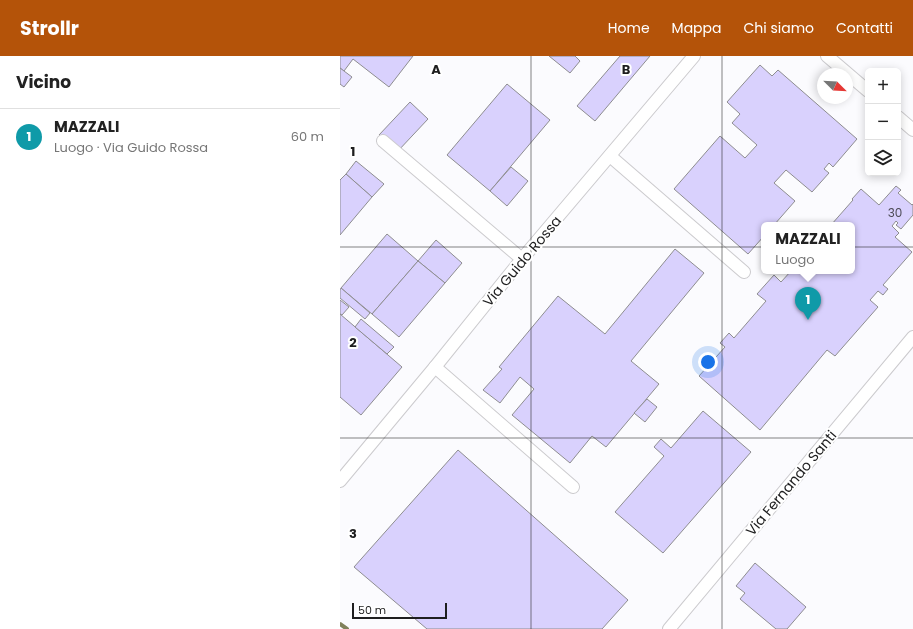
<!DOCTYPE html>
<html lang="it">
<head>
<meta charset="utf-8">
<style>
	body { margin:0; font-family:Poppins,sans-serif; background:#f2f2f2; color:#222 }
	.controls { position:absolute; right:12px; top:12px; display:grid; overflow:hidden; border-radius:6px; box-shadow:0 2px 10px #0003 }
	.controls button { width:36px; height:36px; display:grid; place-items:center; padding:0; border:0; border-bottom:1px solid #e0e0e0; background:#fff; color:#222; font:20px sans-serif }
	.compass { position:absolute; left:477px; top:12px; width:36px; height:36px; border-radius:50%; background:#fff; box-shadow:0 2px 10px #0003; rotate:114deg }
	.scale { position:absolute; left:12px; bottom:10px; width:95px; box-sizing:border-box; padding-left:4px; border:2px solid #1e1e1f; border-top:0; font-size:11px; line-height:14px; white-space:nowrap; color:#1e1e1f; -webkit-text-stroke:3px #fff; paint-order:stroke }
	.you { position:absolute; left:368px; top:306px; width:14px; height:14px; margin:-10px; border:3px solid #fff; border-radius:50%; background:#1a73e8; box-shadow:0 0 0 6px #1a73e833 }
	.badge { display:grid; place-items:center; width:26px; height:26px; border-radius:50%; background:#b45309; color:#fff; font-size:13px; font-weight:700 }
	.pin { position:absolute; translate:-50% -33px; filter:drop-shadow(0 1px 2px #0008) }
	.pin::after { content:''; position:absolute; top:21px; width:14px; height:12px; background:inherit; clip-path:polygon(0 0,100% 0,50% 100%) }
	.popup { position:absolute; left:421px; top:166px; width:94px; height:52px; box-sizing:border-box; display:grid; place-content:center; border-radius:6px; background:#fff; filter:drop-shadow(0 1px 3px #0005); font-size:13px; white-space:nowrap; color:#767676 }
	.popup b { font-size:15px; color:#222 }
	.popup::after { content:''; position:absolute; left:50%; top:100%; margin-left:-8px; border:8px solid transparent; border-top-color:#fff }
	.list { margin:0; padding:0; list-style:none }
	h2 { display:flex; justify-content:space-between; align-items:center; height:52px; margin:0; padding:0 16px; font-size:17px }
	h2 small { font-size:13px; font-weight:400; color:#767676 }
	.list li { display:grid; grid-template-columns:26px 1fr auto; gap:12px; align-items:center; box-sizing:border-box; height:56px; padding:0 16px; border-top:1px solid #e0e0e0 }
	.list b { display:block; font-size:15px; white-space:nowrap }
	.list p { margin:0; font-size:13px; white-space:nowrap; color:#767676 }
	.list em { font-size:13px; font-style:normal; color:#767676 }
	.icon { flex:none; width:22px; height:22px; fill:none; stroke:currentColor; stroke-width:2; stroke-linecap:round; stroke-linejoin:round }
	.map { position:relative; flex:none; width:573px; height:573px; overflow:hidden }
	header { display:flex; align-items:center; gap:24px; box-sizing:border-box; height:56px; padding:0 20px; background:#b45309; color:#fff }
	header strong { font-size:19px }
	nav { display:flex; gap:22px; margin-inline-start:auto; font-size:14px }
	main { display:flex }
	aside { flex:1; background:#fff }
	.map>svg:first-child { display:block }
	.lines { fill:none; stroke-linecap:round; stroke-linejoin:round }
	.stream { stroke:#81815b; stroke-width:4 }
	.building { fill:#d9d1fd; stroke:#8e8d90 }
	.minor-casing { stroke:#cccbce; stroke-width:14 }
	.minor { stroke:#fff; stroke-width:12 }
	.grid { fill:none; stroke:#1e1e1f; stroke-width:1; stroke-opacity:0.55 }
	.labels { text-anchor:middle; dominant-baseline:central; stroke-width:4; stroke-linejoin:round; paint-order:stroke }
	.number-label { font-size:12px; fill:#4d4b56 }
	.street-label { font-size:14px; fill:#1e1e1f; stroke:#fff }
	.grid-label { font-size:13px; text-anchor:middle; font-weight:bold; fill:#1e1e1f; stroke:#fff; stroke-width:4; stroke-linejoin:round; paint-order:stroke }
</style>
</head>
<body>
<header>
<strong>Strollr</strong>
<nav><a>Home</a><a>Mappa</a><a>Chi siamo</a><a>Contatti</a></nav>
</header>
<main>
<aside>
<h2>Vicino<small></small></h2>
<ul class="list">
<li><span class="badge" style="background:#0f9aa8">1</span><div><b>MAZZALI</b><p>Luogo · Via Guido Rossa</p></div><em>60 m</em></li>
</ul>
</aside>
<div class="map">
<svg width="573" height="573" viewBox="0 0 573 573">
	<rect width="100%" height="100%" fill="#fbfbfe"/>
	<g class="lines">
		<path class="stream" d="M0 568 7 573"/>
	</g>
	<g class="building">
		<path d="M0 0H73L49 31 13 3 4 15 0 12Z"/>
		<path d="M209 0H235L240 5 230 17Z"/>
		<path d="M280 0H310L255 65 237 50Z"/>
		<path d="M420 9 432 20 438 14 517 83 493 111 489 107 484 113 489 117 472 136 446 114 434 127 455 145 434 169H424V180L408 198 334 133 380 80 405 102 417 89 392 67 400 58 387 46Z"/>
		<path d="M0 12 12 21 4 31 0 28Z"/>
		<path d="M167 28 210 64 150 135 107 99Z"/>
		<path d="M70 46 88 63 57 96 39 79Z"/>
		<path d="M16 105 44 128 32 141 6 118Z"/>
		<path d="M171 111 188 125 167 150 150 135Z"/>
		<path d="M6 118 32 141 0 179V124Z"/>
		<path d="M556 130 561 134 558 137 572 149 573 148V159L561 173 556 169 558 167 556 165 552 170 559 177 555 181 572 196 543 229 548 233 543 239 538 235 530 244 538 251 495 300 487 294 420 374 359 320 385 291 380 287 389 277 394 282 426 245 417 238 434 219 441 226 451 215H512V169H491L513 144 512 143 521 133 539 149Z"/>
		<path d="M47 178 78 205 32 258 1 232Z"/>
		<path d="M96 184 122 207 105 227 78 205Z"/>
		<path d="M335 193 364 217 291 305 319 328 266 391 252 380 230 407 172 359 194 333 180 321 160 347 143 334 162 313 159 311 218 240 265 278Z"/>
		<path d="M78 205 105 227 59 281 32 258Z"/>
		<path d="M1 232 30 257 25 263 0 242V234Z"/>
		<path d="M0 244 9 251 2 259 0 258Z"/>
		<path d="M0 258 62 311 21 359 0 341Z"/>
		<path d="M21 263 54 291 47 298 15 271Z"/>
		<path d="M307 343 317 351 305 366 294 357Z"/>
		<path d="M363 355 411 396 323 497 275 456 324 400 314 391 321 383 331 392Z"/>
		<path d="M118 394 288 544 262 573H87L14 511Z"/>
		<path d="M415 507 466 551 447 573H436L400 543 405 537 396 530Z"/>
	</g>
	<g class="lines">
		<defs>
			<g id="minor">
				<path d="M487 0 528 35"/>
				<path d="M558 61 573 74"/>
				<path d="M43 85 182 203"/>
				<path d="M270 100 404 216"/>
				<path d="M95 311 233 431"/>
				<path d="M0 425 95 311 182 203 354 0"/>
				<path d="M329 573 573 281"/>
			</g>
		</defs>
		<use href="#minor" class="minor-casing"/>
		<use href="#minor" class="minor"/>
	</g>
	<path class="grid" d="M191 0V573M382 0V573M0 191H573M0 382H573"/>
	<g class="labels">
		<g class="number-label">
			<text x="555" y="156">30</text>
		</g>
		<g class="street-label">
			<text transform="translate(182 205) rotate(-50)">Via Guido Rossa</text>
			<text transform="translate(451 427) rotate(-50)">Via Fernando Santi</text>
		</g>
	</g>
	<g class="grid-label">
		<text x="96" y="18">A</text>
		<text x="286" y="18">B</text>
		<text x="13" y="100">1</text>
		<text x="13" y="291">2</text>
		<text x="13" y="482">3</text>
	</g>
</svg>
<div class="controls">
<button>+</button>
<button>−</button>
<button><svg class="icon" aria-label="layers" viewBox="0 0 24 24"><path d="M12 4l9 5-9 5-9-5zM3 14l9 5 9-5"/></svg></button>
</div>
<svg class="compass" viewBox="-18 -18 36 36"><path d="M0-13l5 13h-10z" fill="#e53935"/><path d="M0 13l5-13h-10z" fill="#767676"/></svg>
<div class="scale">50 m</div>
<div class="you"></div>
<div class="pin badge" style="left:468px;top:264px;background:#0f9aa8">1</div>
<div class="popup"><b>MAZZALI</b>Luogo</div>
</div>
</main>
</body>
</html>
